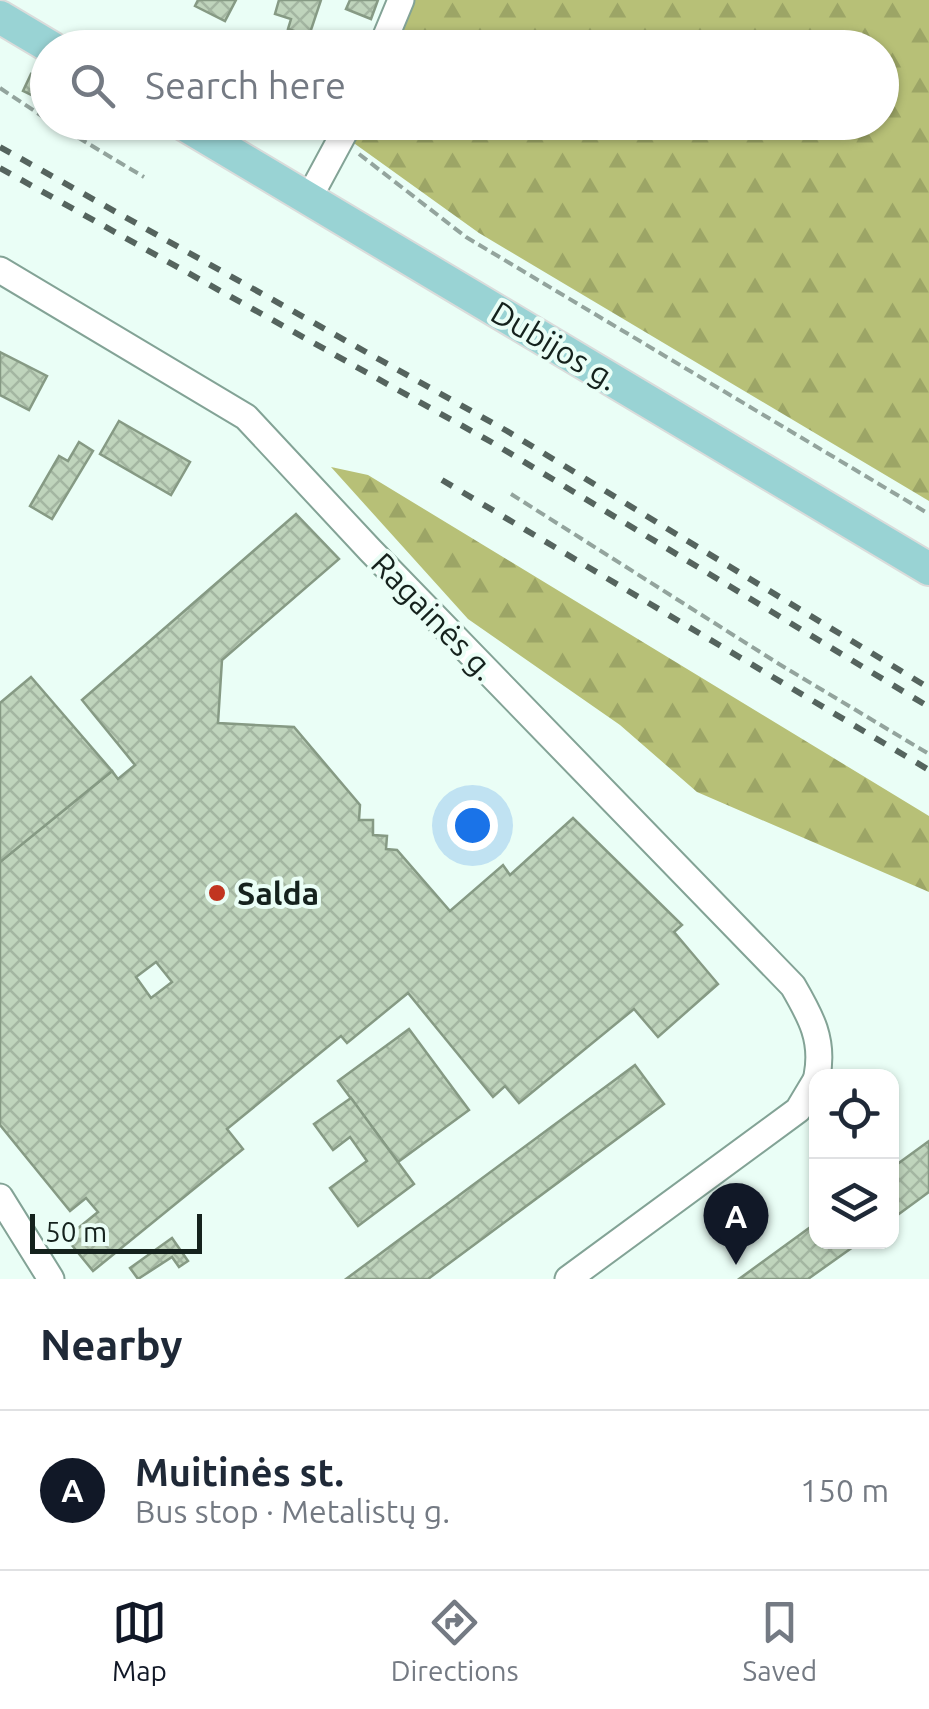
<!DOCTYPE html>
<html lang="en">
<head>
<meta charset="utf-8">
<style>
	body { margin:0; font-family:Ubuntu,sans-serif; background:#f6f6f7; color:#1f2937 }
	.controls { position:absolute; right:30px; bottom:30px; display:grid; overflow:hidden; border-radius:20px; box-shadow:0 2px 8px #0004 }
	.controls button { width:90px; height:90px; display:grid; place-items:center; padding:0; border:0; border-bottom:2px solid #e0e1e3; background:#fff; color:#1f2937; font:50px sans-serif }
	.scale { position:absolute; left:30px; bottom:25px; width:172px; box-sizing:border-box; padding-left:10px; border:5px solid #15221d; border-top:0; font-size:28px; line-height:35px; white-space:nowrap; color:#15221d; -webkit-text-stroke:8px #eafef6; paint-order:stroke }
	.you { position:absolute; left:472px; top:825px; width:35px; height:35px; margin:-25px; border:8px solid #fff; border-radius:50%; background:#1a73e8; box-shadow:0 0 0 15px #1a73e833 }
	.badge { display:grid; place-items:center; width:65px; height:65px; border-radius:50%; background:#111827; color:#fff; font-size:32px; font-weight:700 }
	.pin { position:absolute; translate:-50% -82px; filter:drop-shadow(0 2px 5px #0008) }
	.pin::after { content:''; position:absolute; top:52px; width:35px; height:30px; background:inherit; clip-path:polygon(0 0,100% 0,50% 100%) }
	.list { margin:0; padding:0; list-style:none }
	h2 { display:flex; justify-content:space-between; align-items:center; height:130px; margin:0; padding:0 40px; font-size:42px }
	h2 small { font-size:32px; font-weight:400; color:#747a83 }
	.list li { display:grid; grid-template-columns:65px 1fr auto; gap:30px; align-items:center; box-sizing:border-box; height:160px; padding:0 40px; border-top:2px solid #e0e1e3 }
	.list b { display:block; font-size:38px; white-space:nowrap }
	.list p { margin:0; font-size:32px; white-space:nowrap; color:#747a83 }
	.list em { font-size:32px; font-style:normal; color:#747a83 }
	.icon { flex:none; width:55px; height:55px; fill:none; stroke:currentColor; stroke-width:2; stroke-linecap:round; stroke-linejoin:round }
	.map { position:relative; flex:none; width:929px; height:1279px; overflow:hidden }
	.search { position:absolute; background:#fff; box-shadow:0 2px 8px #0004; left:30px; right:30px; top:30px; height:110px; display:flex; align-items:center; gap:25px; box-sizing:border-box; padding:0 35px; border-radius:55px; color:#747a83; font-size:38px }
	.sheet { height:290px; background:#fff }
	nav { display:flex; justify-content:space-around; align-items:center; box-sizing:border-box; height:140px; border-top:2px solid #e0e1e3; background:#fff; font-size:28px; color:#747a83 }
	nav a { display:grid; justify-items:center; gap:5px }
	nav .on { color:#111827 }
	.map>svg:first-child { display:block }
	.forest { fill:url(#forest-firs) }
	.building { fill:url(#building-cross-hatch); stroke:#869a84; stroke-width:2.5; fill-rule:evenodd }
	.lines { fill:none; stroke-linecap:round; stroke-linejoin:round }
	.minor-casing { stroke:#83a396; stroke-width:29 }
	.major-casing { stroke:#dadcdb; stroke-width:36 }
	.path { stroke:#93a49d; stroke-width:4; stroke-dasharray:10 5; stroke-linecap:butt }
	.minor { stroke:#fff; stroke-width:25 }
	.major { stroke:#99d3d4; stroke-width:32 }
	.rail { stroke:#55645e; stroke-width:6; stroke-dasharray:12 12; stroke-linecap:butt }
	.poi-dot { fill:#c13520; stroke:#eafef6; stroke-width:4 }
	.labels { text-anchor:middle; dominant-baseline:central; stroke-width:8; stroke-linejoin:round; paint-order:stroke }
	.street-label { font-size:32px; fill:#15221d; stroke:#eafef6 }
	.poi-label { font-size:32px; font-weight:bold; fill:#15221d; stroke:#eafef6; text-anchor:start }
</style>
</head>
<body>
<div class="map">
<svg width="929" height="1279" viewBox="0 0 929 1279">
	<defs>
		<pattern id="forest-firs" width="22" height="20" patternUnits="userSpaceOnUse" patternTransform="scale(2.5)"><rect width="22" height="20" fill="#b7c077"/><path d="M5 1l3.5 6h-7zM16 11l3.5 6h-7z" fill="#9ca566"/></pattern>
		<pattern id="building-cross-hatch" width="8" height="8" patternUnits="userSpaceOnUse" patternTransform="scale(2.5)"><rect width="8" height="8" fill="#bfd4bc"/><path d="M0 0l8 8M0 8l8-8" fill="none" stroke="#a3b6a1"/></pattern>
	</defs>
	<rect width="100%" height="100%" fill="#eafef6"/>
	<g class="forest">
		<path d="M401 0H929V501L479 233 344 136 350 122H882V48L381 47Z"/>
		<path d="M331 467 368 475 929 816V892L697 792 620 725 468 619Z"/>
	</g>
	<g class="building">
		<path d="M198 0H236L225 21 195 6Z"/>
		<path d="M279 0H321L309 36 288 29 291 19 275 14Z"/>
		<path d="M350 0H378L371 19 346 9Z"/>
		<path d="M31 74 48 82V103L23 91Z"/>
		<path d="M0 352 47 376 29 410 0 395Z"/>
		<path d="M119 421 190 462 171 495 100 454Z"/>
		<path d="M79 442 93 451 52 519 30 506 59 456 68 461Z"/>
		<path d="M296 514 339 559 222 660 218 723 294 727 360 805 359 820H373V835L387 836 386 849 397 850 450 911 503 865 510 875 573 818 682 925 674 932 718 984 658 1037 634 1009 519 1103 505 1086 493 1097 408 993 347 1043 341 1036 227 1129 243 1149 93 1271 66 1238 98 1212 86 1198 70 1211 0 1125V862L112 771 118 779 135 765 82 700ZM156 962 172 982 151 998 136 977Z"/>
		<path d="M31 677 112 771 0 862V703Z"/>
		<path d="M409 1029 469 1110 398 1162 338 1081Z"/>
		<path d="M635 1065 664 1104 428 1279H346Z"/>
		<path d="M351 1098 414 1184 358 1226 330 1188 367 1161 350 1137 333 1150 314 1124Z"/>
		<path d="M929 1141V1192L892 1219V1168Z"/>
		<path d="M816 1223V1242H860L808 1279H739Z"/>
		<path d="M172 1238 188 1261 179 1267 172 1257 138 1279 130 1268Z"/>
	</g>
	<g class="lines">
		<defs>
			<g id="minor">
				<path d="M381 48 401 0"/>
				<path d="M309 198 350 122"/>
				<path d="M0 270 246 417 370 550 793 986C811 1017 824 1040 817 1076"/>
				<path d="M0 1197 51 1279"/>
				<path d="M568 1279 798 1110 816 1080"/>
			</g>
			<g id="major">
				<path d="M0 17 52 48"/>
				<path d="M180 122 929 569"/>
			</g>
		</defs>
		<use href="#minor" class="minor-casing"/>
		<use href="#major" class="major-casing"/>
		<g class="path">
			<path d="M0 88 48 120"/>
			<path d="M52 122 144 177"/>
			<path d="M359 154 466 237 929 514"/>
			<path d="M511 494 779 664 929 754"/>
		</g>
		<use href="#minor" class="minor"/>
		<use href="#major" class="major"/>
		<g class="rail">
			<path d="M0 147 507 431 929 688"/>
			<path d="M0 168 493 443 929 707"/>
			<path d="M442 480 929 770"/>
		</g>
	</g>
	<circle class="poi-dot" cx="217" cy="893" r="10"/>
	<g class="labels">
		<g class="street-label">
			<text transform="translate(555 345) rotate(31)">Dubijos g.</text>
			<text transform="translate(434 616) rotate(46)">Ragainės g.</text>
		</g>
		<g class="poi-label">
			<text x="237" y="893">Salda</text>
		</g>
	</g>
</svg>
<div class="controls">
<button><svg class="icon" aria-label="locate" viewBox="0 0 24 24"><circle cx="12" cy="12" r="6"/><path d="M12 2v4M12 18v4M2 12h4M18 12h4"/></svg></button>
<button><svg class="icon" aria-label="layers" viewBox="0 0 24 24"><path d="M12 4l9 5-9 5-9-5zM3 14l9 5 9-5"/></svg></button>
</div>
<div class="scale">50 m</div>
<div class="you"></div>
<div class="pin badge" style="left:736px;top:1265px">A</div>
<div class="search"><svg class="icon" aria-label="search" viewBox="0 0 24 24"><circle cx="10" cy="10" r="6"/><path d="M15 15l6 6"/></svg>Search here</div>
</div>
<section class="sheet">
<h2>Nearby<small></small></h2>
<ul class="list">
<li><span class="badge">A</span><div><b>Muitinės st.</b><p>Bus stop · Metalistų g.</p></div><em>150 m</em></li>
</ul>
</section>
<nav>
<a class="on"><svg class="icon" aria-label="map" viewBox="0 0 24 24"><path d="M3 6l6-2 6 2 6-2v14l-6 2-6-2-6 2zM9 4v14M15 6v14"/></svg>Map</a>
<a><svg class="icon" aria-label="directions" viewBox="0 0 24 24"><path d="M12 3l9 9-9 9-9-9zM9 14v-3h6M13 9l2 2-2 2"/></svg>Directions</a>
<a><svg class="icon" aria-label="saved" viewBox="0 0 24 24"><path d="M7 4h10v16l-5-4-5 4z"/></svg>Saved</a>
</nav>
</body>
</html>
